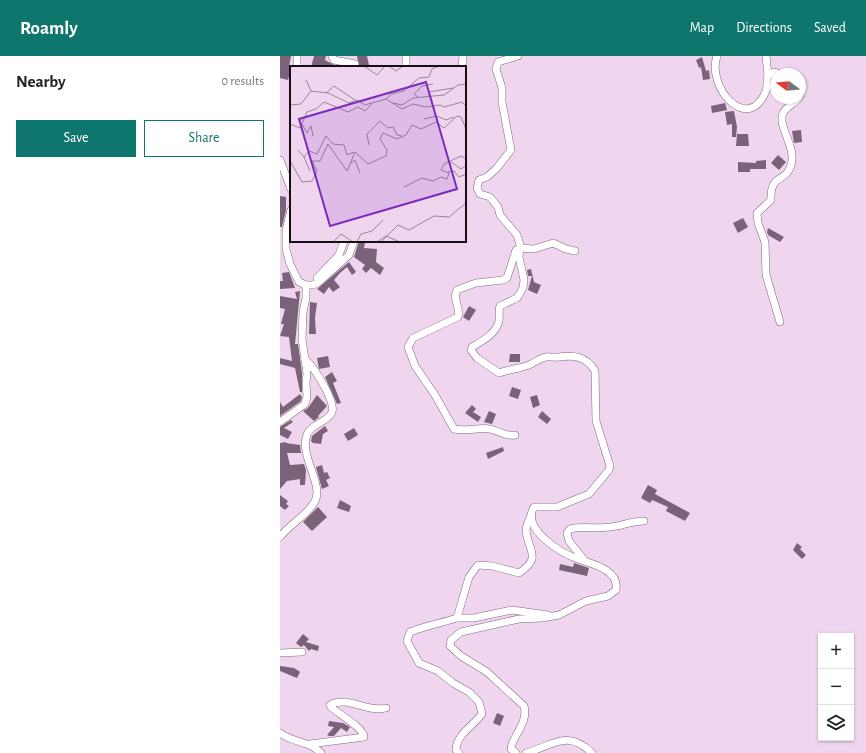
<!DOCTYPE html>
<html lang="en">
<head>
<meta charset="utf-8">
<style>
	body { margin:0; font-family:"Alegreya Sans",sans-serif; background:#f2f2f2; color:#202124 }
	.controls { position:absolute; right:12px; bottom:12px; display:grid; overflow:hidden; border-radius:0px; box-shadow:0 1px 3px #0004 }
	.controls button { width:36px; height:36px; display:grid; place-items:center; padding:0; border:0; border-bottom:1px solid #e0e0e0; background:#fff; color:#202124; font:20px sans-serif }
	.compass { position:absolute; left:490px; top:12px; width:36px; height:36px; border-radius:50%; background:#fff; box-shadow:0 1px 3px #0004; rotate:286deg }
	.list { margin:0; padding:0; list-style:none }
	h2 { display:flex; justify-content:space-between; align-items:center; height:52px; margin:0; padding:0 16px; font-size:17px }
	h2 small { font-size:13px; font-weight:400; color:#757577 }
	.actions { display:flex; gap:8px; padding:12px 16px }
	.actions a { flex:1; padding:9px 0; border:1px solid #0f766e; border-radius:0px; text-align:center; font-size:14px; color:#0f766e }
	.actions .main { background:#0f766e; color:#fff }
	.icon { flex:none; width:22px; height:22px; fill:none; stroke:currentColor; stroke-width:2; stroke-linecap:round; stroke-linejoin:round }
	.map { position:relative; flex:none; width:586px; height:697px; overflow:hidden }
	header { display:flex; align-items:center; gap:24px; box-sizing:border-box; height:56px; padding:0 20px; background:#0f766e; color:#fff }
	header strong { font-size:19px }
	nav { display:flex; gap:22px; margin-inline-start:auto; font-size:14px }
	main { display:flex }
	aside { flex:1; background:#fff }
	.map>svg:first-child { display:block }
	.building { fill:#7a6279 }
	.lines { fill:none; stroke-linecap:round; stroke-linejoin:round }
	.street-casing { stroke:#816880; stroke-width:8 }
	.street { stroke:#fff; stroke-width:7 }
	.inset-road { fill:none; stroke:#998598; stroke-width:1 }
	.view { fill:#7b2cbf; fill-opacity:0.15; stroke:#7b2cbf; stroke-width:2 }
	.inset-edge { fill:none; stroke:#160d16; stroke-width:2 }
</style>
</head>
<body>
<header>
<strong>Roamly</strong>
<nav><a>Map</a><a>Directions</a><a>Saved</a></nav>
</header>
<main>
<aside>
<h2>Nearby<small>0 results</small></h2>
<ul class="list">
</ul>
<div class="actions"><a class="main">Save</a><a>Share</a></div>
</aside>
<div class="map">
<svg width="586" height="697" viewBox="0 0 586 697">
	<rect width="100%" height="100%" fill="#f0d5ef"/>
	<g class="building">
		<path d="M0 0H11L9 11 11 14 8 24 0 22Z"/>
		<path d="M34 0H46L45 4 58 11H31Z"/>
		<path d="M77 0H87L89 9 79 10Z"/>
		<path d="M422 1 426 15 429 14 430 23 423 24 421 11 419 12 416 4Z"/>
		<path d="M445 47 447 54 432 57 431 50Z"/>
		<path d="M454 55 457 71 456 81H452V68L447 69 445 56Z"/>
		<path d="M521 74 522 86 514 87 512 75Z"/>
		<path d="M457 78H468L469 90H456Z"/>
		<path d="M498 99 506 106 499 114 491 107Z"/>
		<path d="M486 104V113H470V116H458V106L476 107V105Z"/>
		<path d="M0 140 6 141V154L2 171H0Z"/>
		<path d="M463 162 468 171 458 177 453 167Z"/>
		<path d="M488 172 504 181 500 186 488 179 487 176Z"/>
		<path d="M79 185 85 186 84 192 97 193 96 206 104 212 100 219 91 212 86 217 82 213 85 209 74 201Z"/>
		<path d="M69 206 76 216 72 219 67 211 60 217 54 224 60 231 53 236 49 231 44 238 37 233Z"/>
		<path d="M251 213 254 226 261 229 257 238 248 234 252 220H248L247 214Z"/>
		<path d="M9 216 15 232 0 233V225H3L2 217Z"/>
		<path d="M20 235 15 288H18L22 317V336H20L15 312 0 308V302L12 305 9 281 0 280 4 268H1L5 253 0 252V240L17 243 15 236Z"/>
		<path d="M30 246 37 247 35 262 36 278H29Z"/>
		<path d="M189 250 196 254 189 265 183 261Z"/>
		<path d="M230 298H240V306H229Z"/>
		<path d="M48 300 50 311 39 313 37 302Z"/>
		<path d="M52 316 57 325 53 327 61 347 57 348 45 321Z"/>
		<path d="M232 331 241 334 238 343 229 340Z"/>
		<path d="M20 338 22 341 21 345 0 360V346L3 351Z"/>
		<path d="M37 339 47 350 38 360 39 361 34 365 23 355 28 352Z"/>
		<path d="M257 339 260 349 253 352 250 341Z"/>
		<path d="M192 349 196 353 193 356 201 361 198 366 185 357Z"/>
		<path d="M209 355 216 358 212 368 204 366Z"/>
		<path d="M262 355 271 363 267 368 258 361Z"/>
		<path d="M11 364 13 366 4 372 12 376 8 383 0 379V371Z"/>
		<path d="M45 370 48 375 43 378 41 388 33 387 31 385 32 380Z"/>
		<path d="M74 372 78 379 68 385 64 378Z"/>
		<path d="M6 386V387L20 389 21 397H7L10 409 24 408 26 414 25 429H20V423L7 425 0 433V387Z"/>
		<path d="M223 391 224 395 208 403 206 397Z"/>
		<path d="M42 409 44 417 47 416 50 422 46 424 49 430 42 433 36 411Z"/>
		<path d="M368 429 377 434 375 438 410 457 405 465 386 455 388 451 372 444 370 447 361 442Z"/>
		<path d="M0 439 8 445 6 448 9 450 5 454 0 450Z"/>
		<path d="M60 444 71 450 69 456 57 452Z"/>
		<path d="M38 451 47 461 32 475 23 466Z"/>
		<path d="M517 487 522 491 520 493 526 499 522 503 513 494Z"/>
		<path d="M294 507 309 512 307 520 279 514 280 508 293 511Z"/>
		<path d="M23 578 29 583 26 586 39 590 38 595 31 593 29 595 24 589 21 591 16 587Z"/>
		<path d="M0 610 14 612 20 616 17 622 0 615Z"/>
		<path d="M217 657 224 660 220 670 213 667Z"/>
		<path d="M49 665 63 667 70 671 67 676 61 672 54 680H49L47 679 54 671 48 670Z"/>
	</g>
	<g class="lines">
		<defs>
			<g id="street">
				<path d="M17 0V11"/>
				<path d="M52 0 54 4 75 8"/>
				<path d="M126 0V11"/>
				<path d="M437 0C426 31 468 79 486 35 488 30 486 25 488 20L494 16 501 18"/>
				<path d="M486 0 488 20"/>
				<path d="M182 11 183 0"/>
				<path d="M520 33V39"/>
				<path d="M0 104 11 133"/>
				<path d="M11 154 6 174V193L10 208 19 226 26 229"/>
				<path d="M240 192 254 193 273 187 286 193 295 195"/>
				<path d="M37 222 59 199 64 185"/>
				<path d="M500 266 486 219 485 186 478 167 477 157 491 144C490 117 506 127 511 109 517 92 497 70 503 57 506 51 515 47 519 42"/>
				<path d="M0 366 25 348 27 341 26 327 27 317 22 283 23 256 26 242V229H33L39 226 69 199 74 185"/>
				<path d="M235 379C226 381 219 375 210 373 198 371 187 376 174 373L155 339 135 310 128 291 133 282 178 261C181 252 172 243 177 234L196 227 223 224 227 222 236 194"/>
				<path d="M0 481C10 468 25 461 34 447 45 431 21 402 26 382 29 368 44 368 51 358 59 349 33 310 25 303"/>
				<path d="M304 504 289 485 287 477 290 473C303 470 316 473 330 471 342 470 351 465 364 465"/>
				<path d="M177 562H194L232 554 268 559"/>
				<path d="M0 597 22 596"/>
				<path d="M0 677C13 687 30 685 41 697"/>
				<path d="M30 688 84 681C84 672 57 657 51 651L50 649C66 639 88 657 106 652"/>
				<path d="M179 697 176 694C176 679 193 670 202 658L199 646 189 636 173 627 158 615 139 607 127 585 130 576C146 570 161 567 177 562L189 521 198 509 212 510 239 517C262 501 249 497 246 475 246 470 249 464 251 459"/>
				<path d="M236 697 231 693C231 682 249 667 244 650L207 616 181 600 170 590 171 584 181 576 239 563 262 562 279 559 306 545 328 540 336 534C340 512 307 507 293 501 280 496 256 480 252 465 251 460 251 455 254 451H277L309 438 329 414 330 410 316 365 315 315C306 300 295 299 278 301 274 302 270 300 266 301 260 302 254 307 249 309 239 313 229 313 219 317L197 302 191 294 192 291C202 285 216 278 219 265 220 260 218 255 220 250L237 242 243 232 244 224 239 201 240 189 237 179 220 159 218 151 210 141 200 138 197 132 199 124 207 121 217 112 231 94 222 46V32L216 13 218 6 238 0"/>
				<path d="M246 697C272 690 287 672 312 697"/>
			</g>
		</defs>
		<use href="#street" class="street-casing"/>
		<use href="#street" class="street"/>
	</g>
	<g transform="translate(10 10)">
		<rect width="176" height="176" fill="#f0d5ef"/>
		<path class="inset-road" d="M74 0 87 9 95 0M99 0 106 5 113 0M16 14 21 25M36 27 44 20 65 34M128 31 124 28 132 20 143 18M139 31V26L163 22M96 33 101 28 114 25 129 12 139 11 142 3 149 0M103 37 112 39 123 32 154 29 168 19 176 18M0 39 11 38 21 25 38 27 59 37 67 34 75 39 96 33 112 43 123 38 136 41 150 39 154 41 172 36 176 40M134 53 147 50 156 54 164 51M0 58 10 62 17 46 26 43 34 36 58 46 68 41 75 45 82 38M12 58 17 67 21 60 23 70M79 79 77 68 90 55 98 62 103 61 107 69 112 70M8 84 14 91 19 85 27 88 36 70 43 78 54 79 57 89 64 86M14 91 20 105M0 95 12 116 22 115 27 105 22 95H30L38 78 57 105 65 86 78 98 96 90 97 84 90 73 93 67 107 73 116 69 122 59 131 63 146 56 154 62 167 50 171 51 176 63M161 96 171 103 175 100M61 97 65 94 70 107M158 106 164 105 169 111 176 108M114 121 132 112 143 115 151 111 157 113 159 107 151 104 154 98 171 90 176 93M43 176 51 168 63 176M67 176 71 168 82 165 93 154M87 176 96 170 110 176M91 176 108 159 119 164 144 150 159 151 176 137"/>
		<path class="view" d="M136 16 167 123 40 160 9 53Z"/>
		<rect width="176" height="176" class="inset-edge"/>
	</g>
</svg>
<div class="controls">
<button>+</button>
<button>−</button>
<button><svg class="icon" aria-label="layers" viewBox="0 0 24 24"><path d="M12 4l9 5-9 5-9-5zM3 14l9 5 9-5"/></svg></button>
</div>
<svg class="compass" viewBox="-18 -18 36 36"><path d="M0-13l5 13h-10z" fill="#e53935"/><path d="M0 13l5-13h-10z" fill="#757577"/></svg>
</div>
</main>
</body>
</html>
